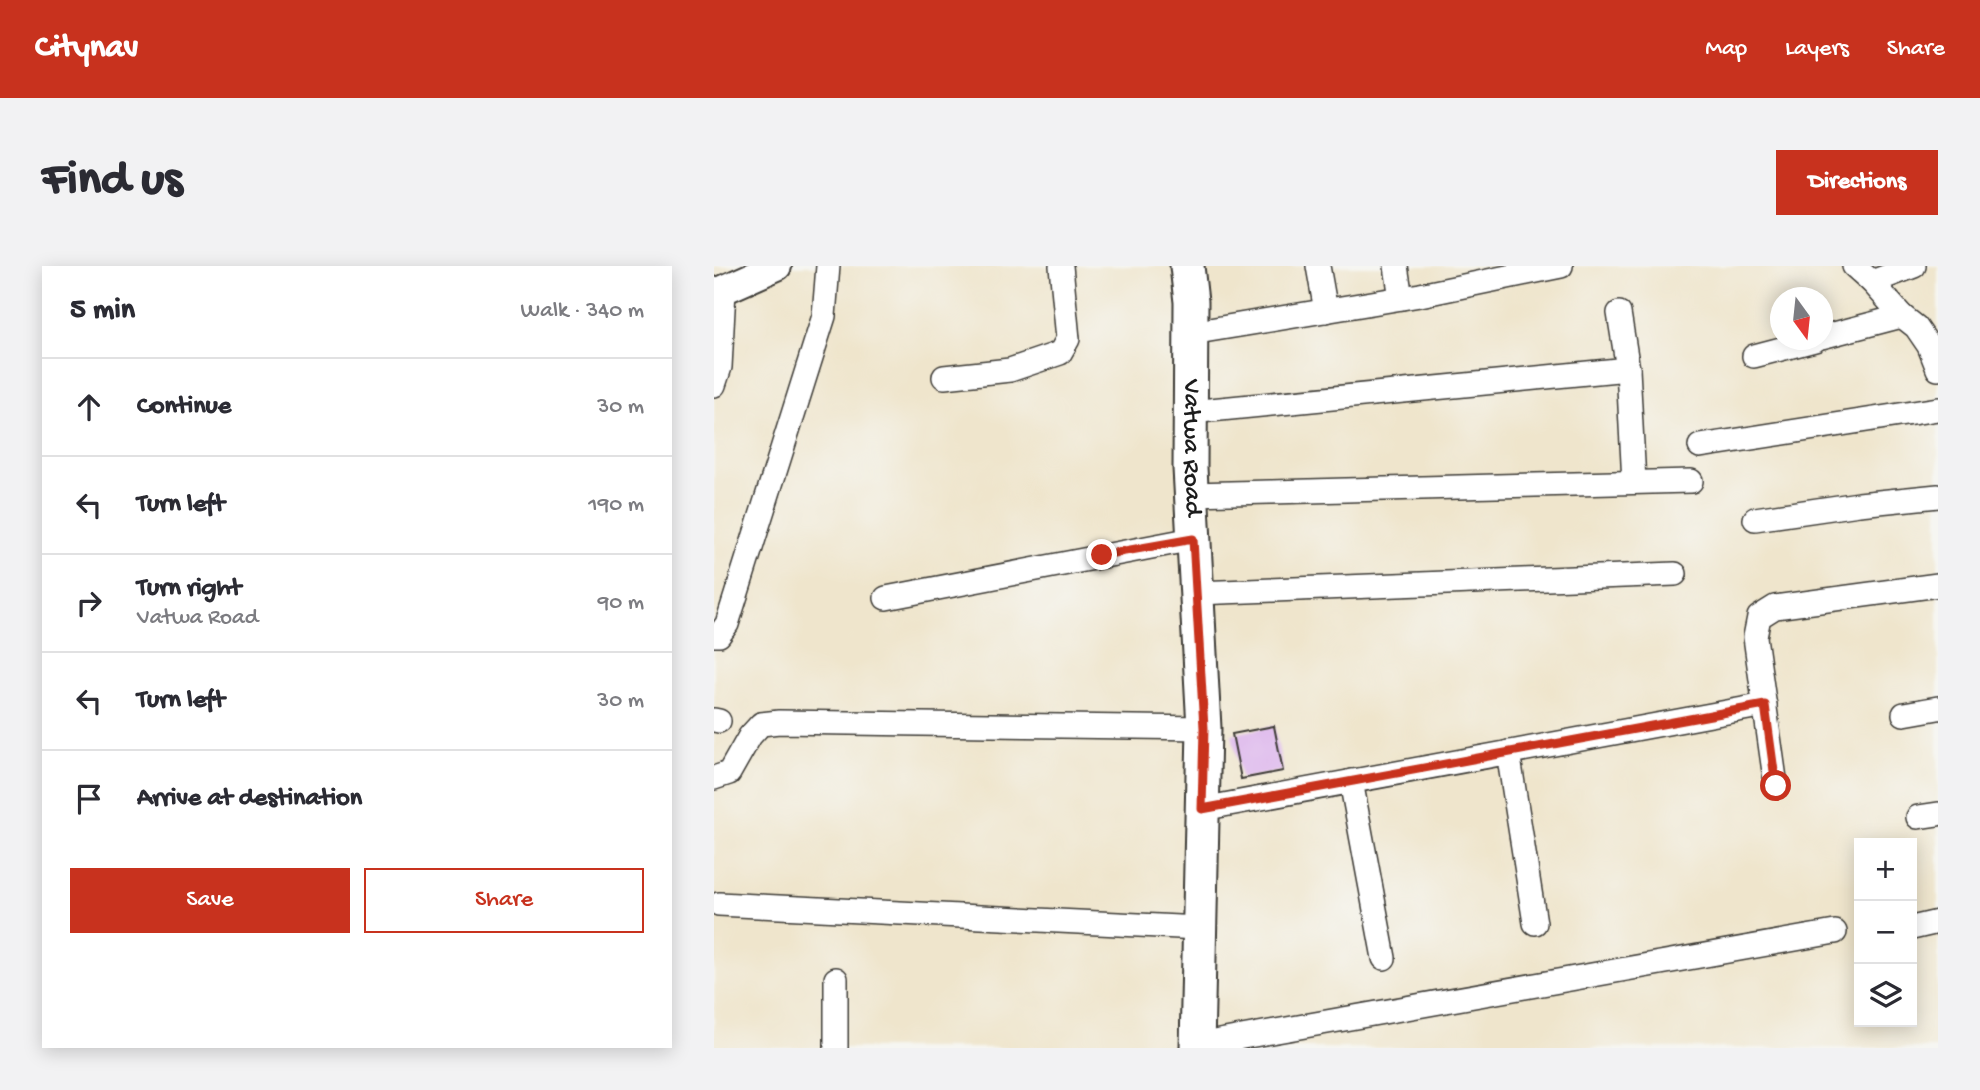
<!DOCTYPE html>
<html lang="en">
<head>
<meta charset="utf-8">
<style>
	body { margin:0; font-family:"Gochi Hand",sans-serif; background:#f2f2f3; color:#2b2b33 }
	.controls { position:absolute; right:21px; bottom:21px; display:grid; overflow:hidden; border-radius:0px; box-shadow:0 4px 18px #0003 }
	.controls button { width:63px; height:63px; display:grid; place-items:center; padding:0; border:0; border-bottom:2px solid #e1e1e2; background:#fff; color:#2b2b33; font:35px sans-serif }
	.compass { position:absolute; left:1056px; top:21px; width:63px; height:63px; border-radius:50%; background:#fff; box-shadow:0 4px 18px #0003; rotate:165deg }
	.stop { position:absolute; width:21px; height:21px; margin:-16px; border:5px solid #c8321e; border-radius:50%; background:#fff }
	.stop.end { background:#c8321e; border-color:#fff; box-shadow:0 2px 7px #0008 }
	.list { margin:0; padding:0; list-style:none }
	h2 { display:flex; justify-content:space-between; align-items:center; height:91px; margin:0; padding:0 28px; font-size:30px }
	h2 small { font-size:23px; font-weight:400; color:#7c7c81 }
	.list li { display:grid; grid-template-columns:46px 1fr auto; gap:21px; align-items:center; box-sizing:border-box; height:98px; padding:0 28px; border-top:2px solid #e1e1e2 }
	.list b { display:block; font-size:26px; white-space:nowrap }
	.list p { margin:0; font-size:23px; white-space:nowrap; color:#7c7c81 }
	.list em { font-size:23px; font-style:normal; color:#7c7c81 }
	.actions { display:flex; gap:14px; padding:21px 28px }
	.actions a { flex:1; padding:16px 0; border:2px solid #c8321e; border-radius:0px; text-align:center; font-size:24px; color:#c8321e }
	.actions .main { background:#c8321e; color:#fff }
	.icon { flex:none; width:38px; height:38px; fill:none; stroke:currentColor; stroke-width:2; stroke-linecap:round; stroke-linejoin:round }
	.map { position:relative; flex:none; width:1224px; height:782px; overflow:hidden; border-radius:0px }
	header { display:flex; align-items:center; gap:42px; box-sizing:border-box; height:98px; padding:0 35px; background:#c8321e; color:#fff }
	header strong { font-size:33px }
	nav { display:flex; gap:38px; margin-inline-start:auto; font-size:24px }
	.intro { display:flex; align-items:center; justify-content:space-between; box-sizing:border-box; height:168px; padding:0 42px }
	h1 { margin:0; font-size:49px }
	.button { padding:18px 32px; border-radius:0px; background:#c8321e; color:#fff; font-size:24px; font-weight:700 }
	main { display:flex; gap:42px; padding:0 42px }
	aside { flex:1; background:#fff; border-radius:0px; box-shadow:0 4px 18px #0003 }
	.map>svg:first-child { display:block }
	.building { fill:#dbb1ec }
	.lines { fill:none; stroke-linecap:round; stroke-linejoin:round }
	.minor-casing { stroke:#3c3a36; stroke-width:26 }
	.tertiary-casing { stroke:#3c3a36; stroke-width:32 }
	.secondary-casing { stroke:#3c3a36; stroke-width:37 }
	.minor { stroke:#fff; stroke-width:23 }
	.tertiary { stroke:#fff; stroke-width:28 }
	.secondary { stroke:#fff; stroke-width:33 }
	.route { stroke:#c8321e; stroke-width:9 }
	.labels { text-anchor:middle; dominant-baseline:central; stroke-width:5; stroke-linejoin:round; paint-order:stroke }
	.street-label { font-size:26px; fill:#1c1c1c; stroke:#f6f6f2 }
</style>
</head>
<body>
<header>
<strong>Citynav</strong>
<nav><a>Map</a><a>Layers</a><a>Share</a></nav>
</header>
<div class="intro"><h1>Find us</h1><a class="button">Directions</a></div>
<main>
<aside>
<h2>5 min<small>Walk · 340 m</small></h2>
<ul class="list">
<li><svg class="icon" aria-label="ahead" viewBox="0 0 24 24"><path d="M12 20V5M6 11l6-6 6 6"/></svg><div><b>Continue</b></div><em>30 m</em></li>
<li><svg class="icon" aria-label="left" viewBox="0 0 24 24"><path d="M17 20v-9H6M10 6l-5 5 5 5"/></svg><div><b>Turn left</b></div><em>190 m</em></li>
<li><svg class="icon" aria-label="right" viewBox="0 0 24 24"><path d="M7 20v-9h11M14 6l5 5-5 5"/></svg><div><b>Turn right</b><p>Vatwa Road</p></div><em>90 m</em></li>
<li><svg class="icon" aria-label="left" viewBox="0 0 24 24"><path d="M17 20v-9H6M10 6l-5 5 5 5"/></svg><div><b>Turn left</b></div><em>30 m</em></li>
<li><svg class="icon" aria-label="arrive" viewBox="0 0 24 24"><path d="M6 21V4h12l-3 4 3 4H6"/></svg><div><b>Arrive at destination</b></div></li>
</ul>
<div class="actions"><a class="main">Save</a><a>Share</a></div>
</aside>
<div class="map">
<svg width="1224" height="782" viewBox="0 0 1224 782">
	<rect width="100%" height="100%" fill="#f6f6f2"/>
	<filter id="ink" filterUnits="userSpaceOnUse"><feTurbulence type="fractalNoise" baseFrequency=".0143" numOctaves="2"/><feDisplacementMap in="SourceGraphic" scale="14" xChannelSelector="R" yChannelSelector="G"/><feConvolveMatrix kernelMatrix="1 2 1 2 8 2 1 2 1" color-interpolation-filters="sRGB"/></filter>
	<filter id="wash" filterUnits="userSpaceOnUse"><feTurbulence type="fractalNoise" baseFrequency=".00686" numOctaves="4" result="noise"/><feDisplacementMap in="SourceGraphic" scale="28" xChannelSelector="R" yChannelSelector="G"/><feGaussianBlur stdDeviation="1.57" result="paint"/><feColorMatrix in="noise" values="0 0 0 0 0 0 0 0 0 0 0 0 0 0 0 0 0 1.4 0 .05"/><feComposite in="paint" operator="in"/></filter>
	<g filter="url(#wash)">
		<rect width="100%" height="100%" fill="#efe5cc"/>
		<g id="blocks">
			<path class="building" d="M560 460 569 505 527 513 518 468Z"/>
		</g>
	</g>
	<g filter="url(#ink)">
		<use href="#blocks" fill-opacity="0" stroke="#3c3a36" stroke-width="2"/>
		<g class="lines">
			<defs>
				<g id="minor">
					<path d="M604 0 612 45"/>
					<path d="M682 0 687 32"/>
					<path d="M1140 0 1158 16 1188 50 1202 61 1215 80 1224 103"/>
					<path d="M1158 16 1200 0"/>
					<path d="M905 47 914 103 920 216"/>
					<path d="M477 67 706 29 847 0"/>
					<path d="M1108 71 1188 50"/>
					<path d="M1040 90 1101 74"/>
					<path d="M230 111 296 104 346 87 354 73 347 0"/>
					<path d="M0 119 6 101 10 24"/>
					<path d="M476 146 914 103"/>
					<path d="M986 180 1224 143"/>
					<path d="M477 228 977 215"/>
					<path d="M1041 253 1145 238 1224 230"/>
					<path d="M482 327 961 308"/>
					<path d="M172 332 479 273"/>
					<path d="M0 369H5L13 358 110 50 114 0"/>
					<path d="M1190 448 1224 442"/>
					<path d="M0 454 5 455"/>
					<path d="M794 486 821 657"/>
					<path d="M0 512 15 507 36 470 47 458 65 456 490 462"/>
					<path d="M637 515 670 692"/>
					<path d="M1062 520 1041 371 1045 351 1061 341 1224 319"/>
					<path d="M488 543 1051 439"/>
					<path d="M1204 551 1224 548"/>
					<path d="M5 638 485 662"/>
					<path d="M1198 662 1224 656"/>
					<path d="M483 779 1121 666"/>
					<path d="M122 782V713"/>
				</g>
				<path id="tertiary" d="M0 28 63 0"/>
				<g id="secondary">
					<path id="s1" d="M473 0 477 36 476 202 490 462 483 782"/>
				</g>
			</defs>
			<use href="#minor" class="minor-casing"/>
			<use href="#tertiary" class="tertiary-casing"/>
			<use href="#secondary" class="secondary-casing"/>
			<use href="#minor" class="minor"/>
			<use href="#tertiary" class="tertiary"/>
			<use href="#secondary" class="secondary"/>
		</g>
	</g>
	<g class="lines" filter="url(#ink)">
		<path class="route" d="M388 289 479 273 490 462 488 543 1051 439 1062 520"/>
	</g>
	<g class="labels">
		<g class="street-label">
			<text stroke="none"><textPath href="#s1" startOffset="182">Vatwa Road</textPath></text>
		</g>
	</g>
</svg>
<div class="controls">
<button>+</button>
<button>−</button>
<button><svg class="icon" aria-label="layers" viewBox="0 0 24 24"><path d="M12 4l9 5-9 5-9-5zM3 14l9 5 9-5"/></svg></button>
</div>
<svg class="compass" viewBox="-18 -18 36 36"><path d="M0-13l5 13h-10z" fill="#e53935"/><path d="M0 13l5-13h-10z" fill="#7c7c81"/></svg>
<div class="stop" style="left:1062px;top:520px"></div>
<div class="stop end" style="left:388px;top:289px"></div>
</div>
</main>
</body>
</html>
